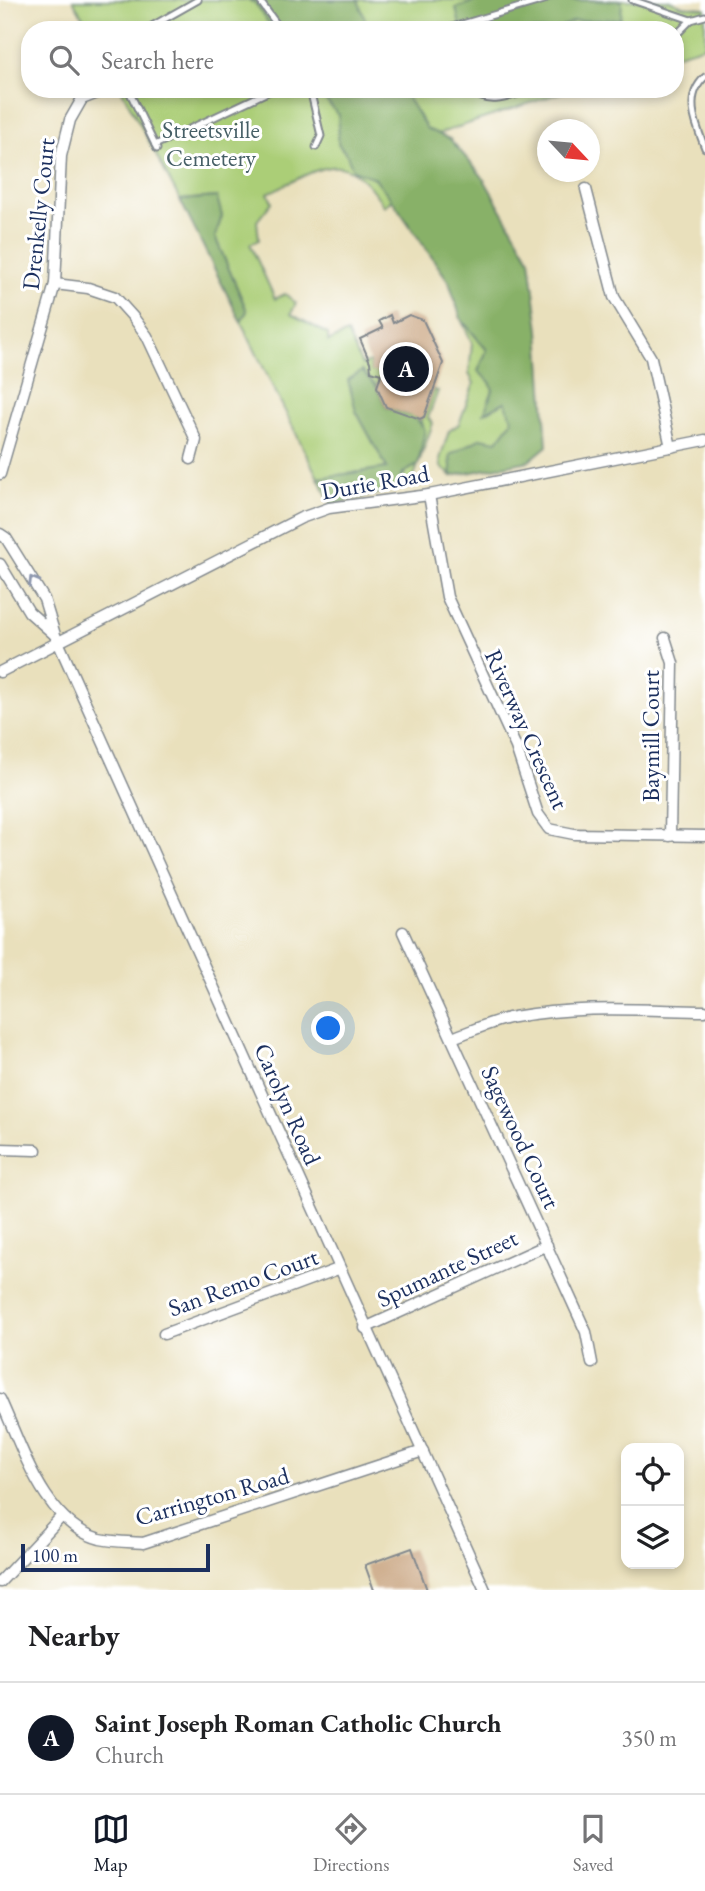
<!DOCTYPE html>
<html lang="en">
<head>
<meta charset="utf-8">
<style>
	body { margin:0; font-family:"EB Garamond",serif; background:#f2f2f2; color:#202124 }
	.controls { position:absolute; right:21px; bottom:21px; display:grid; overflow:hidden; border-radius:14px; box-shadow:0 4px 10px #0003 }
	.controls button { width:63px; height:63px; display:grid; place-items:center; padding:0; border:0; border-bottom:2px solid #e0e0e0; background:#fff; color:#202124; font:35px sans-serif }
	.compass { position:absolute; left:537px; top:119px; width:63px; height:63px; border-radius:50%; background:#fff; box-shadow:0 4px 10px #0003; rotate:116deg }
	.scale { position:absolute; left:21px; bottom:18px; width:189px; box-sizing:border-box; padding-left:7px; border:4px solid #1b2f5e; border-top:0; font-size:19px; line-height:24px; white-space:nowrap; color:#1b2f5e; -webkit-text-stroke:5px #fff; paint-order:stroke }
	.you { position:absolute; left:329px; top:1029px; width:24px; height:24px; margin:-18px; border:5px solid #fff; border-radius:50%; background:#1a73e8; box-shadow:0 0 0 10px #1a73e833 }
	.badge { display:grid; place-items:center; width:46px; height:46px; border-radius:50%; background:#111827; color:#fff; font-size:23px; font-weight:700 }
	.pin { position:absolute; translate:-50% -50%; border:4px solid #fff; box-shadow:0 2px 7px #0006 }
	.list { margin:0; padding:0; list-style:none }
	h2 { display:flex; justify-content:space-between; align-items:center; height:91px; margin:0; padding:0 28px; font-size:30px }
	h2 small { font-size:23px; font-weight:400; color:#757577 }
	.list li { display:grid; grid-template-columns:46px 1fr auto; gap:21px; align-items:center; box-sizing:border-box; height:112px; padding:0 28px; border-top:2px solid #e0e0e0 }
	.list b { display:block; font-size:26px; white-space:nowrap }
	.list p { margin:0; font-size:23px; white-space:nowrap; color:#757577 }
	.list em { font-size:23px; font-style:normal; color:#757577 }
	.icon { flex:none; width:38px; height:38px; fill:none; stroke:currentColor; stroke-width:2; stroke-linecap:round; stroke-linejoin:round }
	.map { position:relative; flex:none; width:705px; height:1590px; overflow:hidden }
	.search { position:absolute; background:#fff; box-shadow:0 4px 10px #0003; left:21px; right:21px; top:21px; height:77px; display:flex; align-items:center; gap:18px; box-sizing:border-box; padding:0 24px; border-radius:28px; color:#757577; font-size:26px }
	.sheet { height:203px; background:#fff }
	nav { display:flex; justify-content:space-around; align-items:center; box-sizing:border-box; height:98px; border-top:2px solid #e0e0e0; background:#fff; font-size:19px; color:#757577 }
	nav a { display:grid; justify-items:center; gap:4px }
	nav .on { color:#111827 }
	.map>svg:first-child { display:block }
	.green { fill:#abce77; stroke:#637e6a; stroke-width:2 }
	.forest { fill:#88b168; stroke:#527063; stroke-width:2 }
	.building { fill:#cba885 }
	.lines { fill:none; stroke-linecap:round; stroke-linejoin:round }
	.lane-casing { stroke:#82888d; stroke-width:9 }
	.street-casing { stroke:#82888d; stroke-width:13 }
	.lane { stroke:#fff; stroke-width:5 }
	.street { stroke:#fff; stroke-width:10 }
	.oneway { stroke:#8d97ae }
	.labels { text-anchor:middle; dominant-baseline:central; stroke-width:6; stroke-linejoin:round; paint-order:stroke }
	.park-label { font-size:24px; fill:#465f66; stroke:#fff }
	.street-label { font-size:24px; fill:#1b2f5e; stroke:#fff }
</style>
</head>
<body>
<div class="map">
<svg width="705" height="1590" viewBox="0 0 705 1590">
	<rect width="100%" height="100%" fill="#fff"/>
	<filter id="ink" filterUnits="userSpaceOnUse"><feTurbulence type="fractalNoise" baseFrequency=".0143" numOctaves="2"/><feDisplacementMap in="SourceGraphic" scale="14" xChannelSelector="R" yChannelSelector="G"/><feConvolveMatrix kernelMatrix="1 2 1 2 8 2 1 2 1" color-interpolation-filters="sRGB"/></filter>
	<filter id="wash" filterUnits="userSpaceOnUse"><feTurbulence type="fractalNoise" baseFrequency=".00686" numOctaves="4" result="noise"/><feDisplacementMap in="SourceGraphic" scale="28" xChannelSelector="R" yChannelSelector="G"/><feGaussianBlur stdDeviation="1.57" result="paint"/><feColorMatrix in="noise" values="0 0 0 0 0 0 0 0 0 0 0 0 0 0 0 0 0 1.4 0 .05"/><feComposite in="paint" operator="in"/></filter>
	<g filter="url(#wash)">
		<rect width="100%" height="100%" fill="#e9e0bc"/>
		<g class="green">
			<path d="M73 0H669L683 6 705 8V46L675 55V30H90Z"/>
			<path d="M121 89H572L378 154 353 170 375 178 392 200 384 206C344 144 323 168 268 193L272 202 257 221 259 240 250 244 275 299 285 294 296 303 291 314 328 334V342L347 333 362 365 370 362 371 371H382L377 387 362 371 356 411 387 468 318 478 241 322 247 311 215 237 222 216 216 197 180 200Z"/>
			<path d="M461 319 487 350 479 371 490 382 493 390 485 412 505 402 513 420 497 441 450 455 452 476 441 467 440 459 449 431 459 424 474 383 469 374 472 343Z"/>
			<path d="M434 390 438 391 428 418 433 423 414 476 399 485 425 431 420 419 424 417Z"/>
		</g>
		<g class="forest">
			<path d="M248 0H358L369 30H273L255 3Z"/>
			<path d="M478 0H527L541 7 563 0 622 1 621 19 574 21 554 30H461L456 8Z"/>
			<path d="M315 89H402L427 129 450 139 482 176 530 259 539 330 547 446 529 461 452 476 450 455 481 438 497 441 513 420 505 402 484 413 493 390 490 382 478 371 487 350 461 319 449 282 392 200 375 178 353 170 347 155 338 144 339 115Z"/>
			<path d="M217 197 222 216 215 237 247 311 241 322 180 200Z"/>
			<path d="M362 371 377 387 386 407 409 415 413 414 425 430 418 465 403 473 397 489 332 505 318 478 387 468 356 411 348 380Z"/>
		</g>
		<g id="blocks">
			<g class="building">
				<path d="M390 315 393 323 409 315 423 320 443 363 424 417 420 419 386 407 377 387 381 374 371 371 370 362 360 339 383 328 379 321Z"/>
				<path d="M412 1548 427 1590H374L365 1565Z"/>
			</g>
		</g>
	</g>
	<g filter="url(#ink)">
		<use href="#blocks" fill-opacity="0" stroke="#82888d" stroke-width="2"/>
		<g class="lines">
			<defs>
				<g id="lane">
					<path d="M259 0 281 30"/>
					<path d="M632 0 691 20"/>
					<path d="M145 30 198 0"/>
					<path d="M442 30 544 0"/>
					<path d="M675 36 691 20 705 16"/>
					<path d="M705 77C683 97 696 125 705 148"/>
					<path d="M128 89 157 149"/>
					<path d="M310 89 321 136 316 147"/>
					<path d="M470 89C488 108 511 96 532 89"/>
					<path d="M155 145 274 89"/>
				</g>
				<g id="street">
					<path d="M586 189 614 297 651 358 671 447"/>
					<path d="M55 284 88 288 115 297 133 317 147 336 196 440 191 459"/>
					<path d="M0 474 55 284 61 156 70 120 82 99 100 92"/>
					<path d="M429 495 447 597 516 747 538 814 549 829 574 834 705 836"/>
					<path d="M0 534 6 538 44 599 55 635 485 1590"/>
					<path d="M0 564 29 612 54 634"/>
					<path d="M665 638 673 663 670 836"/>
					<path d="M0 672 301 518 329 508 429 495 705 440"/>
					<path d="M403 932 586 1332 592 1363"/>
					<path d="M452 1038C472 1031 494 1020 514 1017 577 1005 642 1010 705 1011"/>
					<path d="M0 1149 36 1150"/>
					<path d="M365 1328 547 1245"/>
					<path d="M164 1334 338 1269"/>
					<path d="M0 1399C22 1446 44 1524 100 1539 114 1542 129 1542 143 1543L423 1451"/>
					<path d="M0 1582 62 1516"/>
				</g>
			</defs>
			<use href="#lane" class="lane-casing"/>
			<use href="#street" class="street-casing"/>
			<use href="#lane" class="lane"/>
			<use href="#street" class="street"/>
		</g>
		<defs><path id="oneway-chevron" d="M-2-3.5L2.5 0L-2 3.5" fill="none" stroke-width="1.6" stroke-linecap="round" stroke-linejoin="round" transform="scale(1.75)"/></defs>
		<use class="oneway" href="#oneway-chevron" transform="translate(33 581) rotate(-121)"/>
	</g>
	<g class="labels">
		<g class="park-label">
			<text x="211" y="129">Streetsville<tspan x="211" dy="28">Cemetery</tspan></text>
		</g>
		<g class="street-label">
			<text transform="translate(38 214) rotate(-84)">Drenkelly Court</text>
			<text transform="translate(375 482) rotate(-10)">Durie Road</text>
			<text transform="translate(527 729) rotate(66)">Riverway Crescent</text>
			<text transform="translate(650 736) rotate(-90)">Baymill Court</text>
			<text transform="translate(288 1104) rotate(66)">Carolyn Road</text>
			<text transform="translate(521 1137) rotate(65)">Sagewood Court</text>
			<text transform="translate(447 1268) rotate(-25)">Spumante Street</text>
			<text transform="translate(243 1282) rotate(-20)">San Remo Court</text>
			<text transform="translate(212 1496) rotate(-16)">Carrington Road</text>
		</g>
	</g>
</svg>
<div class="controls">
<button><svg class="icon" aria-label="locate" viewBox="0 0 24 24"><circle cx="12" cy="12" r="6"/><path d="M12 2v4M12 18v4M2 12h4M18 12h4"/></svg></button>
<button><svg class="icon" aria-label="layers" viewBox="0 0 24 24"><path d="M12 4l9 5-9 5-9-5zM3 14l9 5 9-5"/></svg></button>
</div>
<svg class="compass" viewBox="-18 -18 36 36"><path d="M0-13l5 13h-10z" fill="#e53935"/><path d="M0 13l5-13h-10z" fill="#757577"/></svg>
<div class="scale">100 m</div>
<div class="you"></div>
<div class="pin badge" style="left:406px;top:369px">A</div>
<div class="search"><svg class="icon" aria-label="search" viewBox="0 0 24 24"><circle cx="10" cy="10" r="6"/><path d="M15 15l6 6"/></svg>Search here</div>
</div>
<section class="sheet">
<h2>Nearby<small></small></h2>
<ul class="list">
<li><span class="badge">A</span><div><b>Saint Joseph Roman Catholic Church</b><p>Church</p></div><em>350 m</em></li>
</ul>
</section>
<nav>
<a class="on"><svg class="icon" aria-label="map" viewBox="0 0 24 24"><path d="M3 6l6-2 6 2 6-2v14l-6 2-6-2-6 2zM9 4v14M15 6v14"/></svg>Map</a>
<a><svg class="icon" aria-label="directions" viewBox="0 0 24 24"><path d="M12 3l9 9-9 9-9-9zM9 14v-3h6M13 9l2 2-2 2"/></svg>Directions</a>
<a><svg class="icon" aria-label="saved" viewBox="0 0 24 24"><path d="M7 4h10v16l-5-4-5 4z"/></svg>Saved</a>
</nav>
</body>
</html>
